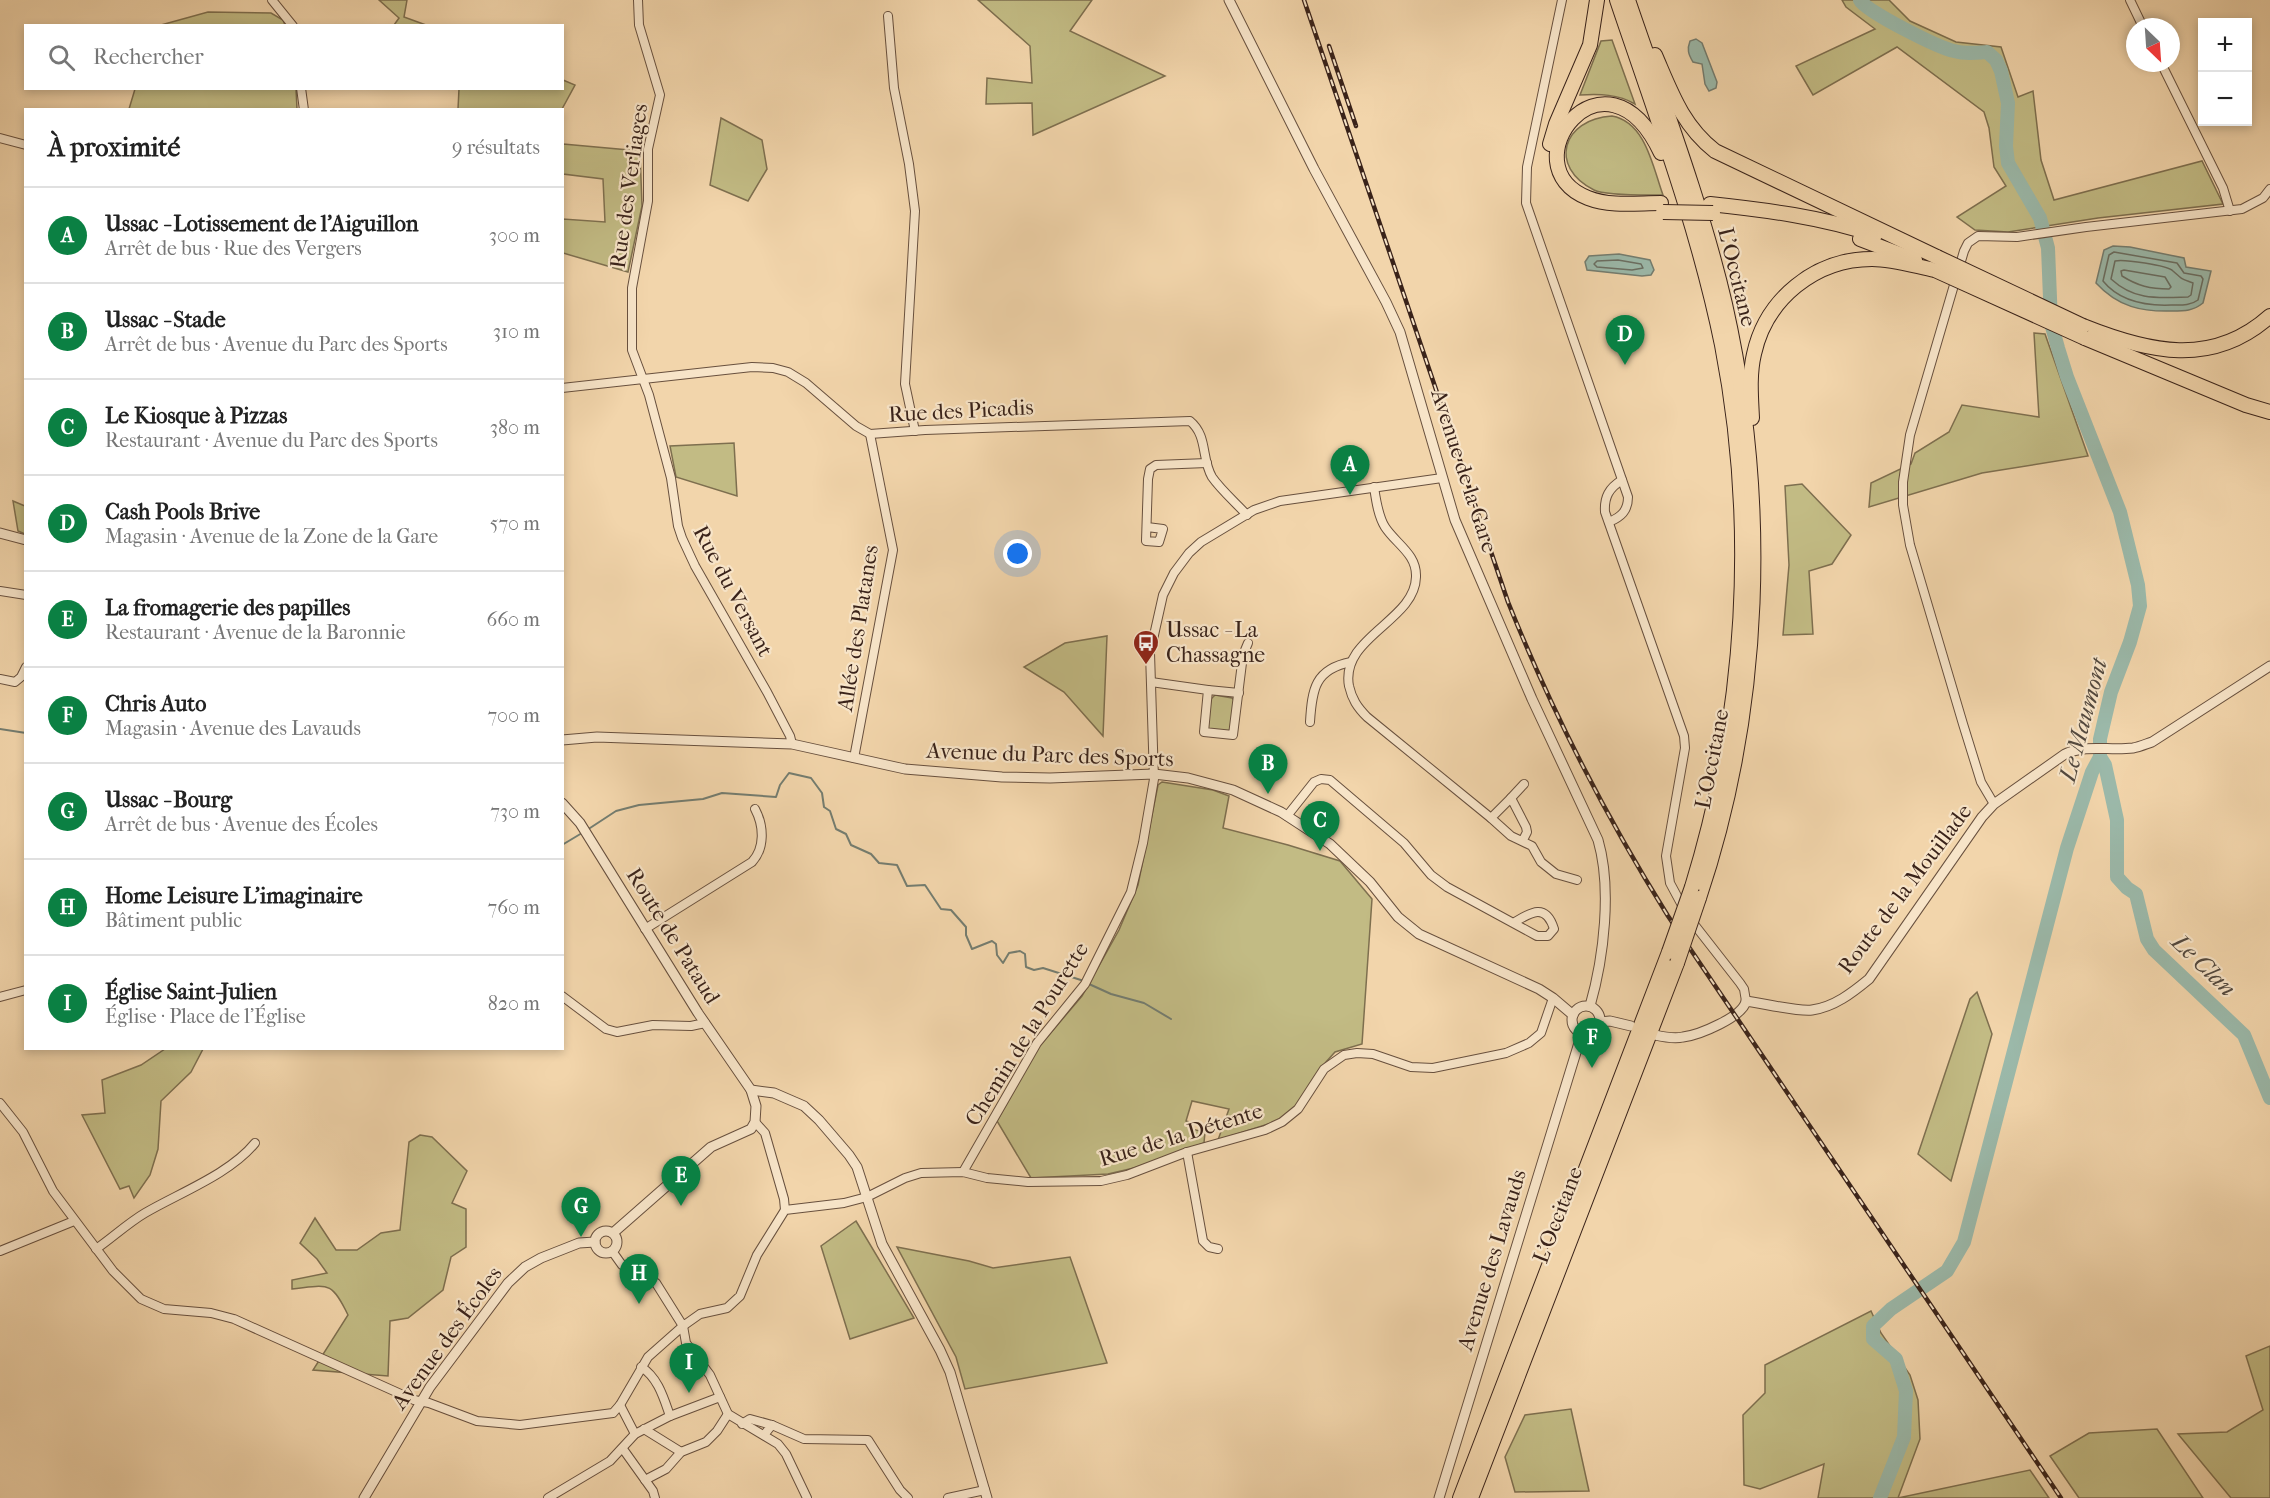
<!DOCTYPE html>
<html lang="fr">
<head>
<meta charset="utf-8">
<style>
	body { margin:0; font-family:"IM FELL French Canon",serif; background:#f6f6f6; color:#222 }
	.controls { position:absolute; right:18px; top:18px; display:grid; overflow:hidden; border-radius:0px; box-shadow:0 3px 9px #0003 }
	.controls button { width:54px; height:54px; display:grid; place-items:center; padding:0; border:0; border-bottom:2px solid #e0e0e0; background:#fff; color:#222; font:30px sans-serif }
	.compass { position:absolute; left:2126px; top:18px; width:54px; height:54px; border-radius:50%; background:#fff; box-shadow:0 3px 9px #0003; rotate:155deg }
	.you { position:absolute; left:1018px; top:554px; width:21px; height:21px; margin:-15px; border:4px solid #fff; border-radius:50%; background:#1a73e8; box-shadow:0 0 0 9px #1a73e833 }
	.badge { display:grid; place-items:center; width:39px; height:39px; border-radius:50%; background:#0b8043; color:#fff; font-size:20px; font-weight:700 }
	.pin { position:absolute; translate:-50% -50px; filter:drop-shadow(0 2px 3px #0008) }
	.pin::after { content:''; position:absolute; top:32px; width:21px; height:18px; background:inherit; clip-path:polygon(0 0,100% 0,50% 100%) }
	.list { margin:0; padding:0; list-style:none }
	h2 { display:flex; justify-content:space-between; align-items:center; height:78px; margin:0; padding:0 24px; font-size:26px }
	h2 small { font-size:20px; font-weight:400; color:#767676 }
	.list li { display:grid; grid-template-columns:39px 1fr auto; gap:18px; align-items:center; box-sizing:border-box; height:96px; padding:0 24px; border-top:2px solid #e0e0e0 }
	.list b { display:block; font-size:22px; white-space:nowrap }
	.list p { margin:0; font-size:20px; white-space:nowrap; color:#767676 }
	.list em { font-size:20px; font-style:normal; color:#767676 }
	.icon { flex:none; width:33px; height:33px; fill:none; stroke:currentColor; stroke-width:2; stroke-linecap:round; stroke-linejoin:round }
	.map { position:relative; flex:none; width:2270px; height:1498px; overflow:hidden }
	.search { position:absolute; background:#fff; box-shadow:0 3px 9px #0003; left:24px; top:24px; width:540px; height:66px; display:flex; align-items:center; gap:15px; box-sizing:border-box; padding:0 21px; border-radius:0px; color:#767676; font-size:22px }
	.panel { position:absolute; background:#fff; box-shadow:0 3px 9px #0003; left:24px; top:108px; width:540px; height:942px; border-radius:0px }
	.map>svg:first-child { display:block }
	.green { fill:#c2bb84; stroke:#7e6f4f; stroke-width:1.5 }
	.water { fill:#9bb9aa; stroke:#747d70; stroke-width:1.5 }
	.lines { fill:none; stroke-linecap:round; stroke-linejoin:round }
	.shore { stroke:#6a6e62; stroke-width:1.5 }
	.stream { stroke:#747d70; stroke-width:2 }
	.river { stroke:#9bb9aa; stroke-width:14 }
	.minor-casing { stroke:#68503e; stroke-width:10 }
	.tertiary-casing { stroke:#68503e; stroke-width:11 }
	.motorway-casing { stroke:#3a231a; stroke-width:16 }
	.minor { stroke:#f7e4c8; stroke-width:8 }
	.tertiary { stroke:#f7e4c8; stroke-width:9 }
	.motorway { stroke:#f2d5ab; stroke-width:14 }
	.rail-casing { stroke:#3a231a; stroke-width:4.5 }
	.rail { stroke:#f7e4c8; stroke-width:2; stroke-dasharray:7; stroke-linecap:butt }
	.motorway-bridge-casing { stroke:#3a231a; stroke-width:16; stroke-linecap:butt }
	.motorway-bridge { stroke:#f2d5ab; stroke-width:14 }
	.labels { text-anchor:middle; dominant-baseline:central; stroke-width:4.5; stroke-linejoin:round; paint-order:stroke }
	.street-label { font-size:22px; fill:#3a231a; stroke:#f7e4c8 }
	.poi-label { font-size:22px; fill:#3a231a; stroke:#f7e4c8; text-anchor:start }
	.water-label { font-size:24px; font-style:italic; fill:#52483e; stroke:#f7e4c8 }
</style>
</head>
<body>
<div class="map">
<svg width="2270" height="1498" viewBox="0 0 2270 1498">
	<rect width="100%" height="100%" fill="#f2d5ab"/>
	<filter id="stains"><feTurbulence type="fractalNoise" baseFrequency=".00333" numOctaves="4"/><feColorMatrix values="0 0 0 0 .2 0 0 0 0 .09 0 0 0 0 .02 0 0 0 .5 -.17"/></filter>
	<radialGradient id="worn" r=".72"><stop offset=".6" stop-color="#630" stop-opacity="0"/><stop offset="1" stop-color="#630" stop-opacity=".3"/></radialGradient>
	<g class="green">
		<path d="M379 0H407L404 17 426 25H394L399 18Z"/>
		<path d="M978 0H1092L1070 31 1165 76 1033 135 1032 103 986 104 987 78 1032 83 1030 46Z"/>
		<path d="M1842 0H1889L1910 21 1956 42 2001 47 2018 97 2033 91 2041 160 2054 200 2202 161 2223 204 2098 218 2008 232 1975 230 1957 217 2006 186 1994 167 1989 128 1984 112 1897 47 1813 95 1796 66 1875 29 1846 7Z"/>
		<path d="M208 12 271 13 283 20 285 25H161Z"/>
		<path d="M1612 40 1635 104C1618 94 1600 94 1580 95L1601 41Z"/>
		<path d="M563 80 575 85 562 109H458L459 89 562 88Z"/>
		<path d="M135 89H296L297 109H129Z"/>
		<path d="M1612 116C1646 122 1653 168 1663 195 1648 195 1606 196 1594 190 1548 167 1562 119 1612 116Z"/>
		<path d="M721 118 762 140 767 169 748 201 710 185Z"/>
		<path d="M563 144 640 151 642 206 628 272 563 253V219L605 222 603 179 563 174Z"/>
		<path d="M2034 333 2045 334 2088 456 1982 473 1869 507 1871 483 1911 464 1915 453 1949 432 1962 405 2039 417Z"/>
		<path d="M734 443 737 496 676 477 670 446Z"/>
		<path d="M1802 484 1851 535 1832 564 1809 571 1813 634 1783 635 1789 565 1785 486Z"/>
		<path d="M13 501 25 506V534L18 531Z"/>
		<path d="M1107 636 1103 736 1064 692 1024 667 1065 643Z"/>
		<path d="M1215 695 1232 698 1234 700 1231 729 1227 732 1209 729 1207 726 1211 699Z"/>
		<path d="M1162 782 1213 790 1229 796 1223 828 1288 845 1340 861 1372 899 1362 1044 1335 1052 1326 1062 1296 1106 1281 1120 1218 1140 1229 1109 1192 1101 1186 1121 1193 1123 1191 1129 1205 1132 1204 1143 1134 1168 1108 1174 1031 1178 997 1121 1037 1049 1082 996 1119 930 1138 885 1158 785Z"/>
		<path d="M1977 992 1992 1034 1951 1181 1918 1154 1970 999Z"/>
		<path d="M165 1049H203L191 1072 161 1101 158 1149 150 1175 134 1198 129 1186 120 1189 82 1115 105 1113 102 1080 141 1065Z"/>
		<path d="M420 1135 432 1137 467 1171 452 1203 466 1209V1247L451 1257 443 1290 408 1318 390 1321 388 1376 313 1370 348 1315C331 1280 328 1285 292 1289V1280L327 1273 317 1259 300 1243 315 1218 336 1250H357L381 1233 400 1230 409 1142Z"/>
		<path d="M856 1221 914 1318 850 1339 821 1246Z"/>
		<path d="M897 1247 969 1261 993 1268 1070 1257 1107 1363 965 1389 956 1357Z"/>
		<path d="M1871 1311 1881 1333 1910 1375 1918 1400 1920 1439 1898 1498 2030 1470 2049 1498H1818L1824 1464 1760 1489 1744 1485 1743 1415 1765 1393V1365Z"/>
		<path d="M2270 1346V1498H2231L2178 1434 2227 1432 2263 1410 2246 1356Z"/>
		<path d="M1571 1409 1589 1491 1515 1492 1505 1457 1525 1415Z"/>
		<path d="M2157 1429 2203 1498H2079L2050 1456 2089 1433Z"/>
	</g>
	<g class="water">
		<path d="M1696 39 1702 43 1717 82 1716 88 1709 91 1705 84 1702 64 1693 62C1688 54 1687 49 1690 41Z"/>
		<path d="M2113 246 2130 247 2184 258 2186 267 2211 271 2203 303C2193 311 2185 311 2172 311 2142 312 2118 307 2096 283L2104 250Z"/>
		<path d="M1619 254 1650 260 1654 270 1651 275 1642 276 1587 270 1585 262 1589 256Z"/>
	</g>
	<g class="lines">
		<g class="shore">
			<path d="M2114 252 2177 263 2184 273 2201 276 2203 279 2198 300C2190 306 2181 305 2171 305 2146 306 2120 302 2103 281L2109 255Z"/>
			<path d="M1618 260 1641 264 1643 268 1632 270 1597 267 1594 264 1597 261Z"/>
			<path d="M2115 261C2123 259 2167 265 2173 271 2183 280 2180 278 2193 283L2191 295 2188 297C2158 298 2135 301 2111 279Z"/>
			<path d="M2124 270 2165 277 2171 287 2169 289C2150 289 2138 286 2122 276L2121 271Z"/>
		</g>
		<g class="stream">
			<path d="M0 729 26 733"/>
			<path d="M587 830 616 811 639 805 703 799 722 793 776 797 780 785 789 773 811 778 822 793 824 807 830 811 836 829 846 834 851 845 871 854 879 863 897 865 907 886 925 885 941 909 951 910 966 927V935L972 949 992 941 996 944 997 955 1003 963 1009 953 1020 951 1025 954 1026 967 1034 970 1043 968 1084 981"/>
			<path d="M562 845 582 833"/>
			<path d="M1089 984 1111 994 1144 1003 1171 1019"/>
		</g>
		<g class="river">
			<path d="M1860 0C1865 11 1939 48 1954 51 1965 54 1975 53 1987 52L1996 60 2001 71 2008 103 2006 146 2008 163 2040 218 2048 248 2051 323 2058 348 2067 377 2120 512 2138 585 2140 606 2130 642 2111 692 2100 739V757L2092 772 2067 848 1964 1242 1947 1271 1891 1309 1873 1326V1339L1896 1359 1906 1391 1904 1437 1880 1498"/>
			<path d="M2100 757 2105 765 2117 820V877L2127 888 2136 894 2147 939 2154 950 2244 1035 2270 1098"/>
		</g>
		<defs>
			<g id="minor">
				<path d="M272 0 293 26"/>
				<path d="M638 0 639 25 660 95 648 149V201L632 288V350L649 395 671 478 678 526 682 538 695 566 767 692 790 736 792 744"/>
				<path d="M1562 0 1527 167 1526 203 1628 497C1628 511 1621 517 1609 522"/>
				<path d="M2130 0 2143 27"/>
				<path d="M888 16 894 88 909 164 915 211 905 384 915 431"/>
				<path d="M2161 63 2223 188 2230 211"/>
				<path d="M301 88 304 110"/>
				<path d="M0 138 26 145"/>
				<path d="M562 388 752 367 773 368 788 372 806 383 856 426 870 434 925 430 1190 421C1208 436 1201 458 1212 477 1221 490 1236 503 1247 515"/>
				<path d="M1622 480C1609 488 1604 497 1605 512L1684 736 1685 748 1666 856 1670 883 1684 909"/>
				<path d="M1374 487C1376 500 1378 516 1385 527 1396 544 1417 554 1416 577 1415 621 1340 637 1349 686 1352 699 1357 707 1367 717L1491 818"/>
				<path d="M1147 527 1163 529 1159 542 1146 541 1148 479 1150 469 1156 465 1207 463"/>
				<path d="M0 591 26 595"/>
				<path d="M0 679 15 682 21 677 26 667"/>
				<path d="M1151 682 1208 690 1204 732 1233 735 1243 655 1248 643"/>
				<path d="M1208 690 1239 693"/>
				<path d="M1310 722C1312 689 1315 669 1351 662"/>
				<path d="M854 758 893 550 870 434"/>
				<path d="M1511 798 1524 784"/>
				<path d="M1994 804 1981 782 1963 724 1910 545 1903 505V482L1910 435 1964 251 1968 243 1978 236 2017 237 2086 227 2242 209 2263 198 2270 189"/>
				<path d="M1287 816 1314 782 1321 779 1330 780 1404 843 1431 875 1447 887 1537 936H1548L1554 929C1546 903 1531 912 1515 922"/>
				<path d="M1523 840 1527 832 1526 827 1511 798 1491 818 1511 836 1532 846 1541 862 1556 874 1577 880"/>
				<path d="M1690 919 1740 983 1744 989 1746 1001"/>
				<path d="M645 929 752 862C765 848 764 826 755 809"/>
				<path d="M562 996 606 1029 617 1032 653 1025 691 1026 705 1023"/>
				<path d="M0 997 26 990"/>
				<path d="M0 1103 23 1132 53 1191 113 1271 141 1299 164 1309 211 1313 234 1319 414 1400 429 1403 477 1421 520 1425 613 1413 620 1405 648 1357 683 1326 686 1343 710 1375 728 1414 778 1444 786 1454 807 1498"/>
				<path d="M755 1122 765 1133 784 1199 785 1210"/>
				<path d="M1187 1152 1203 1241 1209 1247 1218 1249"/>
				<path d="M963 1172 1037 1043 1085 984 1131 892 1143 843 1154 779 1150 653 1163 595 1174 573 1189 553 1201 542 1254 510 1280 501 1442 478"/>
				<path d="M96 1249C112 1238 128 1223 145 1213 179 1193 230 1174 255 1143"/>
				<path d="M0 1251 74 1221"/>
				<path d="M612 1251 622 1265 656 1283 683 1326 700 1314 727 1308 740 1296 757 1255 785 1210 844 1203 867 1197 905 1178 921 1173 963 1172 987 1178 1028 1182 1101 1181 1127 1175 1187 1152 1265 1130 1282 1122 1298 1109 1324 1069 1344 1055 1357 1053 1373 1054 1411 1067 1433 1068 1506 1053 1529 1043 1541 1033 1553 998"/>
				<path d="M641 1367C658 1377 664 1399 670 1416"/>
				<path d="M620 1405 635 1434"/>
				<path d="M742 1424 750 1419 772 1425 764 1435"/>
				<path d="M772 1425 804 1439 868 1440 900 1490 908 1498"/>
				<path d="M644 1429 681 1452"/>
				<path d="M623 1449 653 1491 655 1498"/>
				<path d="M645 1480 666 1469 681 1452 706 1442 717 1431 728 1414"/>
				<path d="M548 1498 610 1461 635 1434 670 1416 720 1397"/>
				<path d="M948 1498 985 1490"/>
			</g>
			<g id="tertiary">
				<path d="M1229 0 1314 169 1386 302 1400 332 1455 520 1532 699 1598 840C1612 888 1604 957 1590 1006"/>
				<path d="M0 533 26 540"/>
				<path d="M562 740 597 737 792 744 905 769 1002 777 1050 778 1154 774 1188 778 1233 790 1281 812 1330 844 1370 882 1398 917 1419 934 1539 989 1553 998 1573 1015"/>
				<path d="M562 803 580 823 698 1013 751 1090 756 1106 755 1122 751 1129 711 1147 613 1233"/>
				<circle cx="1586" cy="1020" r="14"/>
				<path d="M1600 1022 1610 1021 1631 1026"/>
				<path d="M1655 1035C1664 1037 1674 1039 1683 1037 1699 1035 1743 1017 1746 1001 1762 1003 1798 1012 1812 1010 1834 1007 1852 993 1869 979L1982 817 1994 804 2065 754C2087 744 2109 751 2133 748 2139 747 2146 744 2152 742L2270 666"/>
				<path d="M751 1090 774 1093 804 1106 819 1120 849 1155 857 1167 882 1244 940 1350 950 1372 987 1498"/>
				<circle cx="606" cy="1242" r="11"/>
				<path d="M364 1498 430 1387 508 1283 525 1267 541 1258 579 1243 595 1242"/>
				<path d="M1439 1498 1582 1033"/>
			</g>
			<g id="motorway">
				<path d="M1617 0C1655 113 1698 227 1722 345 1757 525 1746 712 1692 887"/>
				<path d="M1628 0C1662 100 1701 201 1725 304 1769 499 1763 708 1699 898"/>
				<path d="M1655 55C1671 92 1682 125 1715 151L1937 257"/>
				<path d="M1550 144 1556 124 1590 45 1597 0"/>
				<path d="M1661 153C1605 34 1506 166 1588 198 1611 207 1637 203 1661 203"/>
				<path d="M1710 204C1766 210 1822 217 1875 235"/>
				<path d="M1860 239 1915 260"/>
				<path d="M2083 326C2148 352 2212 368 2270 316"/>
				<path d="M2085 338 2246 405 2270 412"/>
				<path d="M1752 418C1751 397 1749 375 1754 354 1766 299 1815 259 1872 259 1893 259 1915 266 1935 270"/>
				<path d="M1460 1498 1669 952"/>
				<path d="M1471 1498 1677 963"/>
			</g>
		</defs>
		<use href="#minor" class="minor-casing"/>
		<use href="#tertiary" class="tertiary-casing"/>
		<use href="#motorway" class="motorway-casing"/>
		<use href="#minor" class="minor"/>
		<use href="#tertiary" class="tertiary"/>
		<use href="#motorway" class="motorway"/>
		<defs>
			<g id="rail">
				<path d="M1304 0 1508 602C1552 712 1605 815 1668 916L2061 1498"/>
				<path d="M1329 46 1356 126"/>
			</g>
		</defs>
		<use href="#rail" class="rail-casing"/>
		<use href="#rail" class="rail"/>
		<defs>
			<g id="motorway-bridge">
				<path d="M1663 212 1713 213"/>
				<path d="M1937 257 2083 326"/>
				<path d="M1935 270 2085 338"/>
				<path d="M1669 952 1692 887"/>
				<path d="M1677 963 1699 898"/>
			</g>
		</defs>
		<use href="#motorway-bridge" class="motorway-bridge-casing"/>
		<use href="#motorway-bridge" class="motorway-bridge"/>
	</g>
	<defs>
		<symbol id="bus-pin" viewBox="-11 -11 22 30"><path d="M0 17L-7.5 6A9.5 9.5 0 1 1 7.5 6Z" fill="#8f2418" stroke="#f7e4c8"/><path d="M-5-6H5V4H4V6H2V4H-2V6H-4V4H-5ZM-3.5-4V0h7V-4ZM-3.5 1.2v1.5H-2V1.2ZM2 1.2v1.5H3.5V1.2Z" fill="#fff"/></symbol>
	</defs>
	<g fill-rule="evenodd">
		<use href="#bus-pin" x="1131" y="628" width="30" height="40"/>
	</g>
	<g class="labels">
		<g class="street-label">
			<text transform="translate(629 186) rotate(-82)">Rue des Verliages</text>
			<text transform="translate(1737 277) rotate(76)">L'Occitane</text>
			<text transform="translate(961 411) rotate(-3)">Rue des Picadis</text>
			<text transform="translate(1464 471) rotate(72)">Avenue de la Gare</text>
			<text transform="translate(733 591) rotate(62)">Rue du Versant</text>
			<text transform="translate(858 628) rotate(-81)">Allée des Platanes</text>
			<text transform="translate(1050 755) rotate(2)">Avenue du Parc des Sports</text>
			<text transform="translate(1712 759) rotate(-79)">L'Occitane</text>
			<text transform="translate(1905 889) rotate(-53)">Route de la Mouillade</text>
			<text transform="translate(673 936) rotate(58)">Route de Pataud</text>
			<text transform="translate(1027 1034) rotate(-58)">Chemin de la Pourette</text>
			<text transform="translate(1181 1135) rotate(-17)">Rue de la Détente</text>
			<text transform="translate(1558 1215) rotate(-69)">L'Occitane</text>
			<text transform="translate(1492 1260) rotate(-73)">Avenue des Lavauds</text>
			<text transform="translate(447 1338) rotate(-54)">Avenue des Écoles</text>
		</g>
		<g class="poi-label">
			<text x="1166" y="630">Ussac - La<tspan x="1166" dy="25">Chassagne</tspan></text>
		</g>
		<g class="water-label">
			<text transform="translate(2083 720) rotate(-75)">Le Maumont</text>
			<text transform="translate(2204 965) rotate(44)">Le Clan</text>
		</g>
	</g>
	<rect width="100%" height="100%" filter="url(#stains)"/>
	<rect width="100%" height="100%" fill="url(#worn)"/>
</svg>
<div class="controls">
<button>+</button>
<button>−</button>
</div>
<svg class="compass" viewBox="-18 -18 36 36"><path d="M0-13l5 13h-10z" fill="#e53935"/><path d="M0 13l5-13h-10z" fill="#767676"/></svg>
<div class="you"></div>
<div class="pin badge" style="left:1350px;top:495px">A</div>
<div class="pin badge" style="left:1268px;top:794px">B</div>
<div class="pin badge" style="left:1320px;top:851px">C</div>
<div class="pin badge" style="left:1625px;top:365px">D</div>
<div class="pin badge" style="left:681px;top:1206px">E</div>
<div class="pin badge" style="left:1592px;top:1068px">F</div>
<div class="pin badge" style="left:581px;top:1237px">G</div>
<div class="pin badge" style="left:639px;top:1304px">H</div>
<div class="pin badge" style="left:689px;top:1393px">I</div>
<div class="search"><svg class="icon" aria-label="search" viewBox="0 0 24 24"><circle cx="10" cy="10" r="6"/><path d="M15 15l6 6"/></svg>Rechercher</div>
<section class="panel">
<h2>À proximité<small>9 résultats</small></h2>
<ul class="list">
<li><span class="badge">A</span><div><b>Ussac - Lotissement de l'Aiguillon</b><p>Arrêt de bus · Rue des Vergers</p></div><em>300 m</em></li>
<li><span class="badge">B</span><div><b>Ussac - Stade</b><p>Arrêt de bus · Avenue du Parc des Sports</p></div><em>310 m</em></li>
<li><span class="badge">C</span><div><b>Le Kiosque à Pizzas</b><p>Restaurant · Avenue du Parc des Sports</p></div><em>380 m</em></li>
<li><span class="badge">D</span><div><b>Cash Pools Brive</b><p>Magasin · Avenue de la Zone de la Gare</p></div><em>570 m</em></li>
<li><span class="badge">E</span><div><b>La fromagerie des papilles</b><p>Restaurant · Avenue de la Baronnie</p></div><em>660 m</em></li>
<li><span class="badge">F</span><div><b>Chris Auto</b><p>Magasin · Avenue des Lavauds</p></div><em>700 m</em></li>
<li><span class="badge">G</span><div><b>Ussac - Bourg</b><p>Arrêt de bus · Avenue des Écoles</p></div><em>730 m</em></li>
<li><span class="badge">H</span><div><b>Home Leisure L'imaginaire</b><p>Bâtiment public</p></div><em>760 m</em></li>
<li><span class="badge">I</span><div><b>Église Saint-Julien</b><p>Église · Place de l'Église</p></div><em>820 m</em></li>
</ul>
</section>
</div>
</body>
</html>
